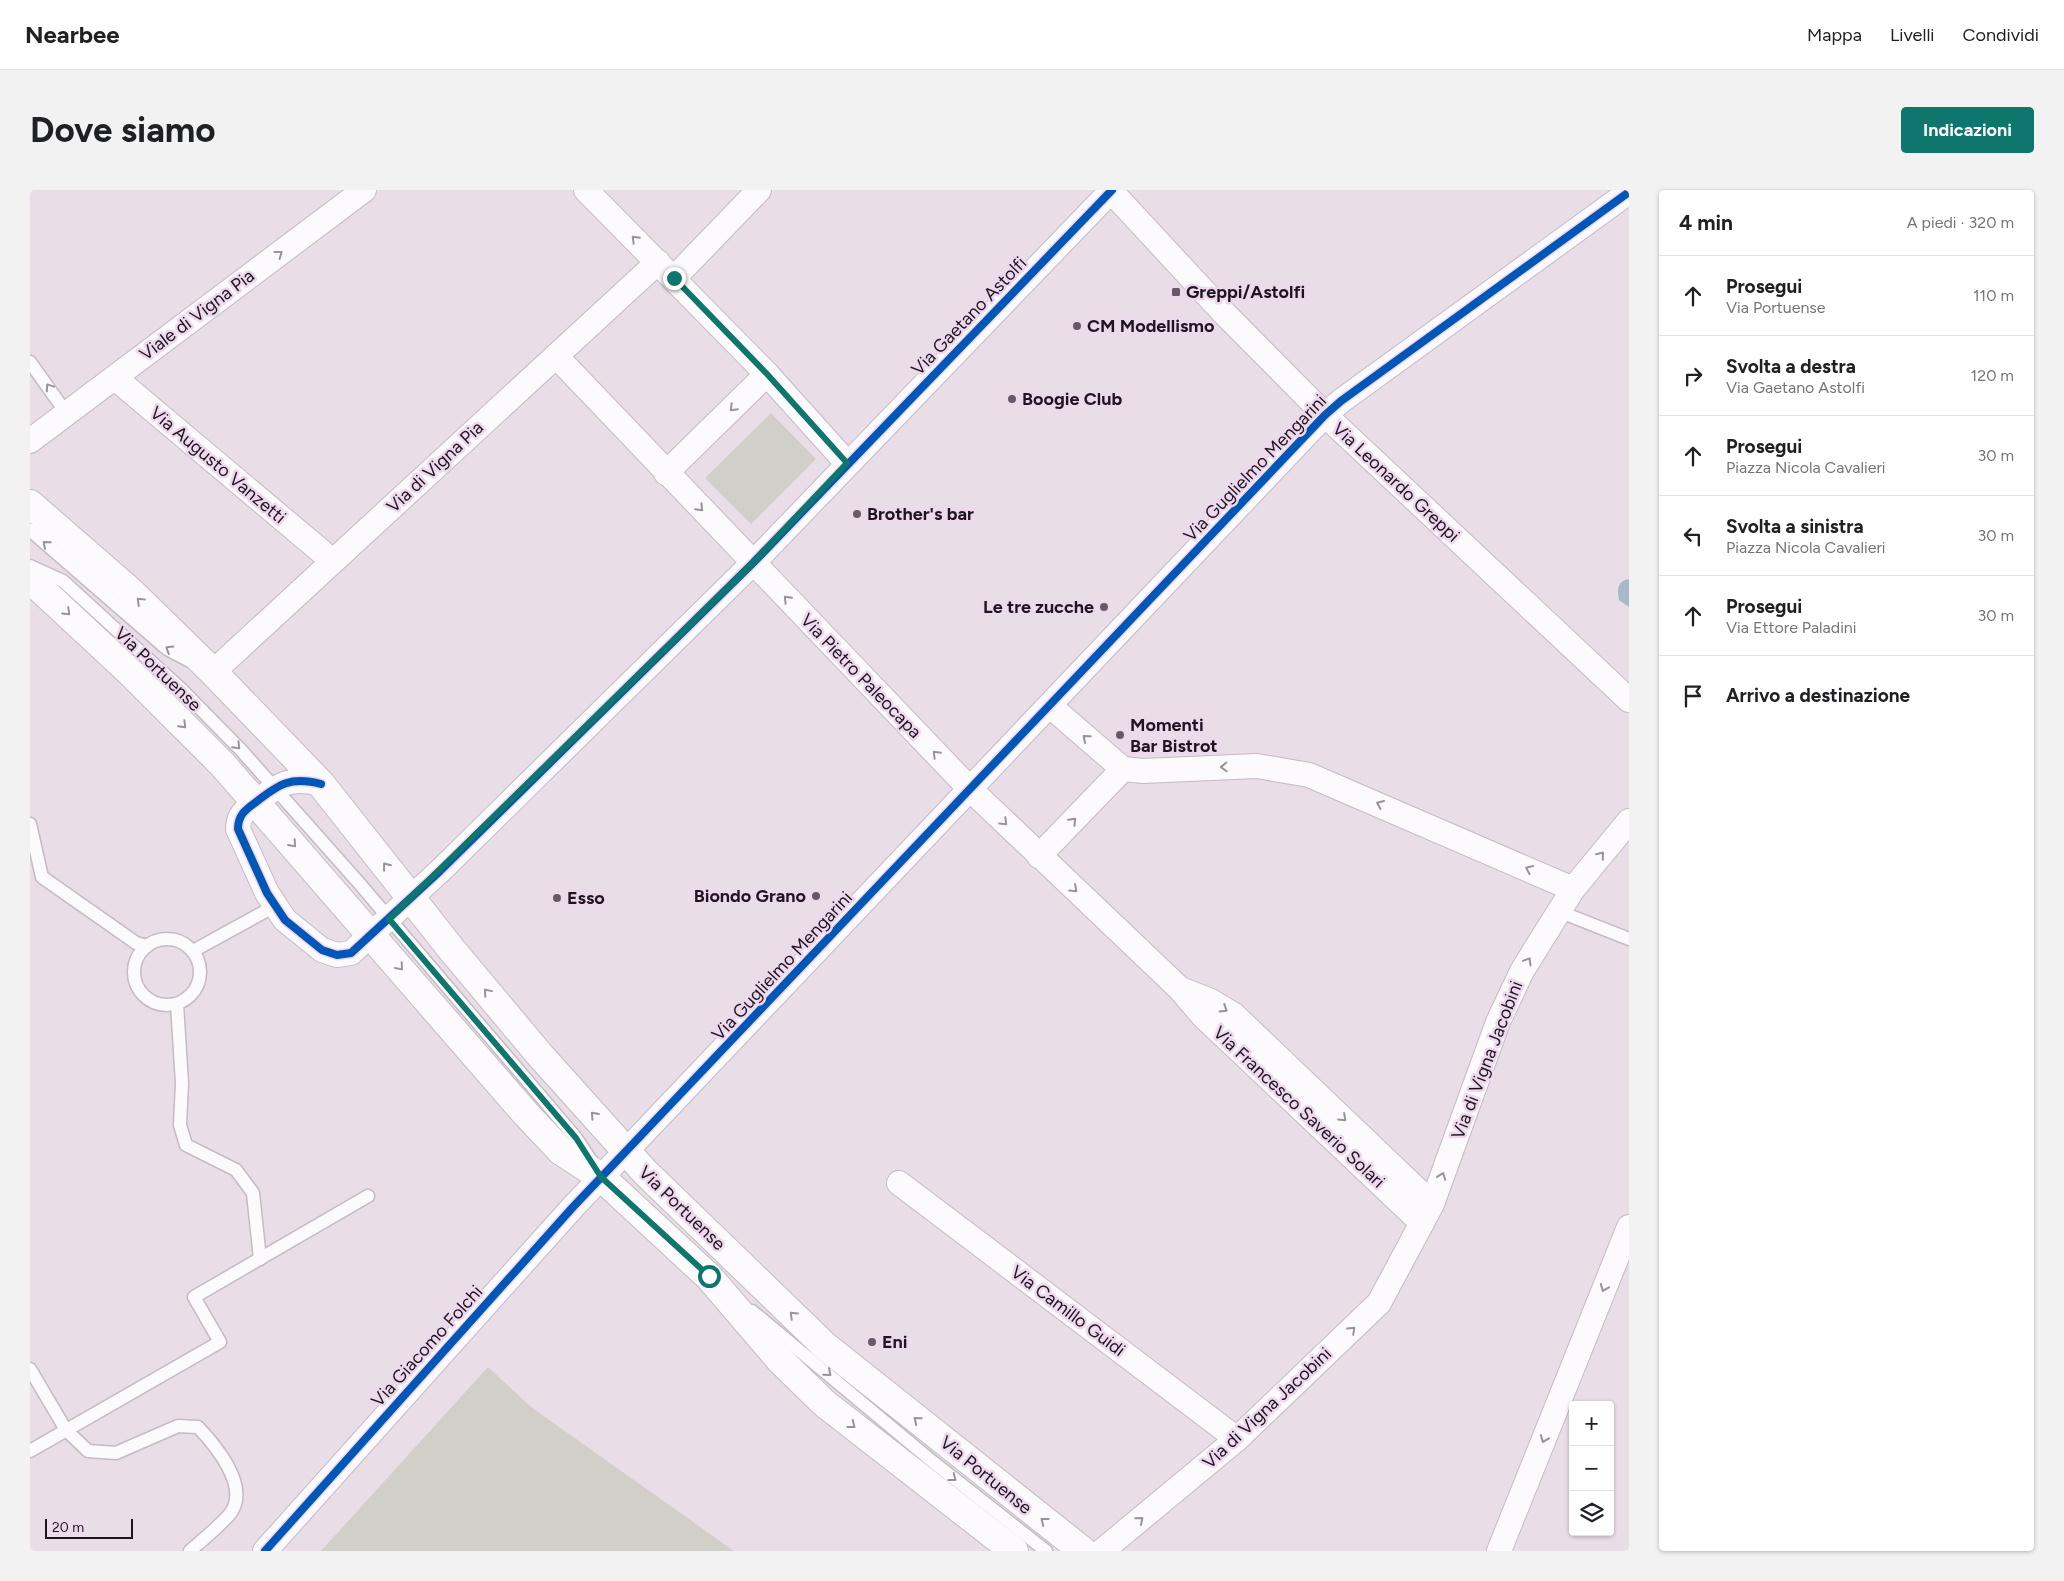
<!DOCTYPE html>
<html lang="it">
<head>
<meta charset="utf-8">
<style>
	body { margin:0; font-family:Figtree,sans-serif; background:#f2f2f2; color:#202124 }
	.controls { position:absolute; right:15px; bottom:15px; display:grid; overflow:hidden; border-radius:5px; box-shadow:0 1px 4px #0004 }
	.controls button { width:45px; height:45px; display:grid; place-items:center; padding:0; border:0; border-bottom:1px solid #e0e0e0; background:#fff; color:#202124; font:25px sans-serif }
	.scale { position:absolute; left:15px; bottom:12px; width:88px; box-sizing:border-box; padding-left:5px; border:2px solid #1d161d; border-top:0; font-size:14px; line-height:18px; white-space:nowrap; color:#1d161d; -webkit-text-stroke:4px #eed8ed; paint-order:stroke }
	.stop { position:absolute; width:15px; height:15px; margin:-11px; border:4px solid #0f766e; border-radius:50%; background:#fff }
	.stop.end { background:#0f766e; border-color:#fff; box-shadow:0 1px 5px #0008 }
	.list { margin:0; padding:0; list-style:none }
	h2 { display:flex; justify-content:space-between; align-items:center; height:65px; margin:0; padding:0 20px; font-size:21px }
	h2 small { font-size:16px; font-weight:400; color:#757577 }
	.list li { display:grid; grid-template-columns:32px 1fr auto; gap:15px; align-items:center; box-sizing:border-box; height:80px; padding:0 20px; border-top:1px solid #e0e0e0 }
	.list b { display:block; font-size:19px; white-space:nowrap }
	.list p { margin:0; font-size:16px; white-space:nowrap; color:#757577 }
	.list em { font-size:16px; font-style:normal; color:#757577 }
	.icon { flex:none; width:28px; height:28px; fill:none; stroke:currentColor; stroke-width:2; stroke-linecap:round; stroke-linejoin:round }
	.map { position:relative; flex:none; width:1599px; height:1361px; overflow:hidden; border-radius:5px }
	header { display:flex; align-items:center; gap:30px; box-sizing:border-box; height:70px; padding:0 25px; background:#fff; border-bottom:1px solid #e0e0e0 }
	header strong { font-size:24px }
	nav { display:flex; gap:28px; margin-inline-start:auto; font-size:18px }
	.intro { display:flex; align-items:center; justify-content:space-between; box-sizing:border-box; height:120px; padding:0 30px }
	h1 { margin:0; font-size:35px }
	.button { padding:12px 22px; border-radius:5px; background:#0f766e; color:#fff; font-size:18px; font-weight:700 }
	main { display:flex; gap:30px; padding:0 30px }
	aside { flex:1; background:#fff; border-radius:5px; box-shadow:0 1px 4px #0004 }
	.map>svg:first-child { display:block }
	.green { fill:#d2cfc8 }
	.water { fill:#a8b9c8 }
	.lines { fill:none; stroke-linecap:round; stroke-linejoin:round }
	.lane-casing { stroke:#c4bbc4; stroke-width:15 }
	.street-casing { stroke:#c4bbc4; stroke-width:26 }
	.secondary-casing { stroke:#c4bbc4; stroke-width:30 }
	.lane { stroke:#fcfafc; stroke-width:12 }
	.street { stroke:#fcfafc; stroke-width:24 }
	.secondary { stroke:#fcfafc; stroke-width:28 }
	.cycleway-casing { stroke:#eed8ed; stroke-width:11 }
	.cycleway { stroke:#0057b8; stroke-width:8 }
	.oneway { stroke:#989398 }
	.route { stroke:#0f766e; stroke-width:6 }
	.poi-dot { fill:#645c64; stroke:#eed8ed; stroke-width:2 }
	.labels { text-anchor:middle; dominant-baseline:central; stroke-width:5; stroke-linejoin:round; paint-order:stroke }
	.poi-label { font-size:18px; font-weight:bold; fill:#1d161d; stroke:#eed8ed; text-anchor:start }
	.street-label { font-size:18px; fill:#1d161d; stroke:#eed8ed }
</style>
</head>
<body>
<header>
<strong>Nearbee</strong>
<nav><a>Mappa</a><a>Livelli</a><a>Condividi</a></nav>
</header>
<div class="intro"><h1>Dove siamo</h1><a class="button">Indicazioni</a></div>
<main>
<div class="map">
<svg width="1599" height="1361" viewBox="0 0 1599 1361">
	<rect width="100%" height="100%" fill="#e9dde8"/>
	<g class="green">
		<path d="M741 223 786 269 721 334 675 288Z"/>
		<path d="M458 1177 501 1217 704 1361H291Z"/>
	</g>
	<path class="water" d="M1599 389V417L1589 410C1587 400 1587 391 1599 389Z"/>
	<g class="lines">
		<defs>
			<g id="lane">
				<path d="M0 172 37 224"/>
				<path d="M0 340 137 459 158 470"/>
				<path d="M0 376 33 391 151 499 211 560 329 693 546 948 562 972"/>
				<path d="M0 634 12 687 106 753 117 756"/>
				<path d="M1528 721 1599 749"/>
				<circle cx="137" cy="782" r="33"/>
				<path d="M163 761 245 716"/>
				<path d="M147 814 152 893 150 935 156 955 206 980 223 1003 230 1069"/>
				<path d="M722 1121 903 1272 1016 1361"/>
				<path d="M0 1179 36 1240 58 1261 86 1263 148 1236 168 1237C185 1255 218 1294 202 1321 195 1332 171 1351 160 1361"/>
				<path d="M0 1261 190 1152 164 1107 338 1006"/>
			</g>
			<g id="street">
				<path d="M556 0 737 184 817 273"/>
				<path d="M1080 0 1193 122 1295 225 1599 510"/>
				<path d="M644 88 729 0"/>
				<path d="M526 166 940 599 1149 798 1173 826 1392 1033"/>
				<path d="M85 188 292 362"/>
				<path d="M0 251 334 0"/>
				<path d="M636 283 737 184"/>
				<path d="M183 482 628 72"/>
				<path d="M1020 516 1093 579"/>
				<path d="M1093 579 1113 581 1227 576 1279 585 1543 699"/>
				<path d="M291 594C261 586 249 594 226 612 215 620 208 625 208 639L237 703 255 730 292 760 307 765 321 763 410 681 723 373 1082 0"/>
				<path d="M1009 666 1093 579"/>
				<path d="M1153 800 1181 811 1204 825 1402 1014"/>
				<path d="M869 993 1207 1249"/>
				<path d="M235 1361 543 1017 1295 225 1311 211 1599 2"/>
				<path d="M1072 1361 1207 1249 1349 1113 1402 1014 1468 832 1492 781 1543 699 1599 631"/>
				<path d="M1469 1361 1599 1037"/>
			</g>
			<g id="secondary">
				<path d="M0 314 99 400 183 482 291 594 422 760 509 864 615 982 795 1156 1053 1361"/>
				<path d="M0 389 101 483 193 575 496 924 531 961 571 987 679 1087 750 1170 794 1213 984 1361"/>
			</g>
		</defs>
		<use href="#lane" class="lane-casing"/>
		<use href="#street" class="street-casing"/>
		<use href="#secondary" class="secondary-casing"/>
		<use href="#lane" class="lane"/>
		<use href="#street" class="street"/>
		<use href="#secondary" class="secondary"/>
		<defs>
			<g id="cycleway">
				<path d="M291 594C261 586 249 594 226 612 215 620 208 625 208 639L237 703 255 730 292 760 307 765 321 763 410 681 723 373 1082 0"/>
				<path d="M235 1361 543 1017 1295 225 1311 211 1599 2"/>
			</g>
		</defs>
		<use href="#cycleway" class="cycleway-casing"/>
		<use href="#cycleway" class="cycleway"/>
	</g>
	<defs><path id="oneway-chevron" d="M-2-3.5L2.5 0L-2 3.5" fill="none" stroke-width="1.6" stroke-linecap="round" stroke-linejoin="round" transform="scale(1.25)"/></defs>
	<g class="oneway">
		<use href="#oneway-chevron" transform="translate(605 49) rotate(-135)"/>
		<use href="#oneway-chevron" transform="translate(249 64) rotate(-37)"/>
		<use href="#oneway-chevron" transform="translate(19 197) rotate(-124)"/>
		<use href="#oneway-chevron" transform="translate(703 218) rotate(135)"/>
		<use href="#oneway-chevron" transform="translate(670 318) rotate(46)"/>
		<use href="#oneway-chevron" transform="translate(16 354) rotate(-139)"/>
		<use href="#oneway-chevron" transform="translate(757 409) rotate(-134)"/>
		<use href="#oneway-chevron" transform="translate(110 411) rotate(-136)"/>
		<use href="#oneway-chevron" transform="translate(37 422) rotate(44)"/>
		<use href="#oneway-chevron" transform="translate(139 459) rotate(-148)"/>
		<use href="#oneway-chevron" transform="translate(153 535) rotate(45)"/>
		<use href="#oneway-chevron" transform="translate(1056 548) rotate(-139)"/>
		<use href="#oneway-chevron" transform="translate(207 556) rotate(46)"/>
		<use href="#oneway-chevron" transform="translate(906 564) rotate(-134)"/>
		<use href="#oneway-chevron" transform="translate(1194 577) rotate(178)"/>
		<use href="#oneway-chevron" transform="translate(1350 614) rotate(-156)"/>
		<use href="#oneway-chevron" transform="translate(1043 631) rotate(-46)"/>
		<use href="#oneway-chevron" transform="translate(974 632) rotate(44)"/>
		<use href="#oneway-chevron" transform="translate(263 654) rotate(49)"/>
		<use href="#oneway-chevron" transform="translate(1571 665) rotate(-51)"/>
		<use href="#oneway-chevron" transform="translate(356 676) rotate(-128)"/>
		<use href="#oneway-chevron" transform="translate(1499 679) rotate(-156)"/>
		<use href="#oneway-chevron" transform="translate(1044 699) rotate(43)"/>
		<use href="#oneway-chevron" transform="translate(1498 771) rotate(-59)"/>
		<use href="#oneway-chevron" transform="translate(370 777) rotate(49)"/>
		<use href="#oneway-chevron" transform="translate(457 802) rotate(-130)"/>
		<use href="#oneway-chevron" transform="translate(1194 819) rotate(32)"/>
		<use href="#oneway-chevron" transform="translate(564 925) rotate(-132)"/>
		<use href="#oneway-chevron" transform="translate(1313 928) rotate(43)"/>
		<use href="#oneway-chevron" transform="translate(1412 986) rotate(-70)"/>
		<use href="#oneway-chevron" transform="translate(1574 1098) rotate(112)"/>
		<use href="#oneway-chevron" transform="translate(763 1125) rotate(-136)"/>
		<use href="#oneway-chevron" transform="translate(1322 1140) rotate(-44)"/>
		<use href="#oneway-chevron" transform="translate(798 1183) rotate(41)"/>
		<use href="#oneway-chevron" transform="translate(887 1230) rotate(-141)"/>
		<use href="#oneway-chevron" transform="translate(822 1235) rotate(38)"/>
		<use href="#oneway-chevron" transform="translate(1514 1249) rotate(112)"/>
		<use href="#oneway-chevron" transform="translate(923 1288) rotate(38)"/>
		<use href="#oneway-chevron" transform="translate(1110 1330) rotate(-40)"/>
		<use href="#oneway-chevron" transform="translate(1014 1331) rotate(-142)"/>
	</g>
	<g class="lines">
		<path class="route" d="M644 88 737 184 817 273 723 373 359 729 546 948 571 987 679 1086"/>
	</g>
	<g class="poi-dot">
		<rect x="1141" y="97" width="10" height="10" rx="2.5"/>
		<circle cx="1047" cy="136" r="5"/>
		<circle cx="982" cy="209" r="5"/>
		<circle cx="827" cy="324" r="5"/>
		<circle cx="1074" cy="417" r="5"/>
		<circle cx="1090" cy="545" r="5"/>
		<circle cx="786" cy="706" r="5"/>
		<circle cx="527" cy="708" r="5"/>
		<circle cx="842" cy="1152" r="5"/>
	</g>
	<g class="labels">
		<g class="poi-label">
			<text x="1156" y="102">Greppi/Astolfi</text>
			<text x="1057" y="136">CM Modellismo</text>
			<text x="992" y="209">Boogie Club</text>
			<text x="837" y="324">Brother's bar</text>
			<text x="1064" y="417" text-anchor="end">Le tre zucche</text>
			<text x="1100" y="535">Momenti<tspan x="1100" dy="21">Bar Bistrot</tspan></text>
			<text x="776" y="706" text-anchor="end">Biondo Grano</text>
			<text x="537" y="708">Esso</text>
			<text x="852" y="1152">Eni</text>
		</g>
		<g class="street-label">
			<text transform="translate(167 125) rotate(-37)">Viale di Vigna Pia</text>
			<text transform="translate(939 126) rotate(-46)">Via Gaetano Astolfi</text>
			<text transform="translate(188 275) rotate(40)">Via Augusto Vanzetti</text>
			<text transform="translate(405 277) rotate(-43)">Via di Vigna Pia</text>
			<text transform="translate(1225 278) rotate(-46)">Via Guglielmo Mengarini</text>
			<text transform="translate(1366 292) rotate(43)">Via Leonardo Greppi</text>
			<text transform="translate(128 479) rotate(44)">Via Portuense</text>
			<text transform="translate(831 486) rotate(46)">Via Pietro Paleocapa</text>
			<text transform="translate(752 776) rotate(-47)">Via Guglielmo Mengarini</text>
			<text transform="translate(1457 870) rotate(-69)">Via di Vigna Jacobini</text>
			<text transform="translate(1269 917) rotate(43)">Via Francesco Saverio Solari</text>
			<text transform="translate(652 1018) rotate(44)">Via Portuense</text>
			<text transform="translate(1038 1121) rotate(37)">Via Camillo Guidi</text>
			<text transform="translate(397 1156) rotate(-48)">Via Giacomo Folchi</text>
			<text transform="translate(1237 1218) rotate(-43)">Via di Vigna Jacobini</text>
			<text transform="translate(956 1285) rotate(39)">Via Portuense</text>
		</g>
	</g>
</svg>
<div class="controls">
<button>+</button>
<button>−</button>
<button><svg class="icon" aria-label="layers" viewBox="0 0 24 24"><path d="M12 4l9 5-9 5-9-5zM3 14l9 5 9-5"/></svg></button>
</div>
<div class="scale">20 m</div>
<div class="stop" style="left:679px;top:1086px"></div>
<div class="stop end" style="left:644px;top:88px"></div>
</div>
<aside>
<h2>4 min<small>A piedi · 320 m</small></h2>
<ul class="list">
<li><svg class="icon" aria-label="ahead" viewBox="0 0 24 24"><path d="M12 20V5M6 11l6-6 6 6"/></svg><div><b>Prosegui</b><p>Via Portuense</p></div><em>110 m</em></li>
<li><svg class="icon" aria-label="right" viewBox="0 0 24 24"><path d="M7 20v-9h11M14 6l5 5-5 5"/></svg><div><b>Svolta a destra</b><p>Via Gaetano Astolfi</p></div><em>120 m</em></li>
<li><svg class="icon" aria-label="ahead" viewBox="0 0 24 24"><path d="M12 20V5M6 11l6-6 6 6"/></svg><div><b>Prosegui</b><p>Piazza Nicola Cavalieri</p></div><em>30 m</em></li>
<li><svg class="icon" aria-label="left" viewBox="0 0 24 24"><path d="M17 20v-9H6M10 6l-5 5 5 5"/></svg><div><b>Svolta a sinistra</b><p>Piazza Nicola Cavalieri</p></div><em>30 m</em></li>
<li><svg class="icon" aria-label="ahead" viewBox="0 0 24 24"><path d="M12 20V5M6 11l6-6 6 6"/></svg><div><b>Prosegui</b><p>Via Ettore Paladini</p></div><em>30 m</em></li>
<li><svg class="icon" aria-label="arrive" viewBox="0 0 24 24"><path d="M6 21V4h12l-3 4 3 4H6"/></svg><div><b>Arrivo a destinazione</b></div></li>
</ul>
</aside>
</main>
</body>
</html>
